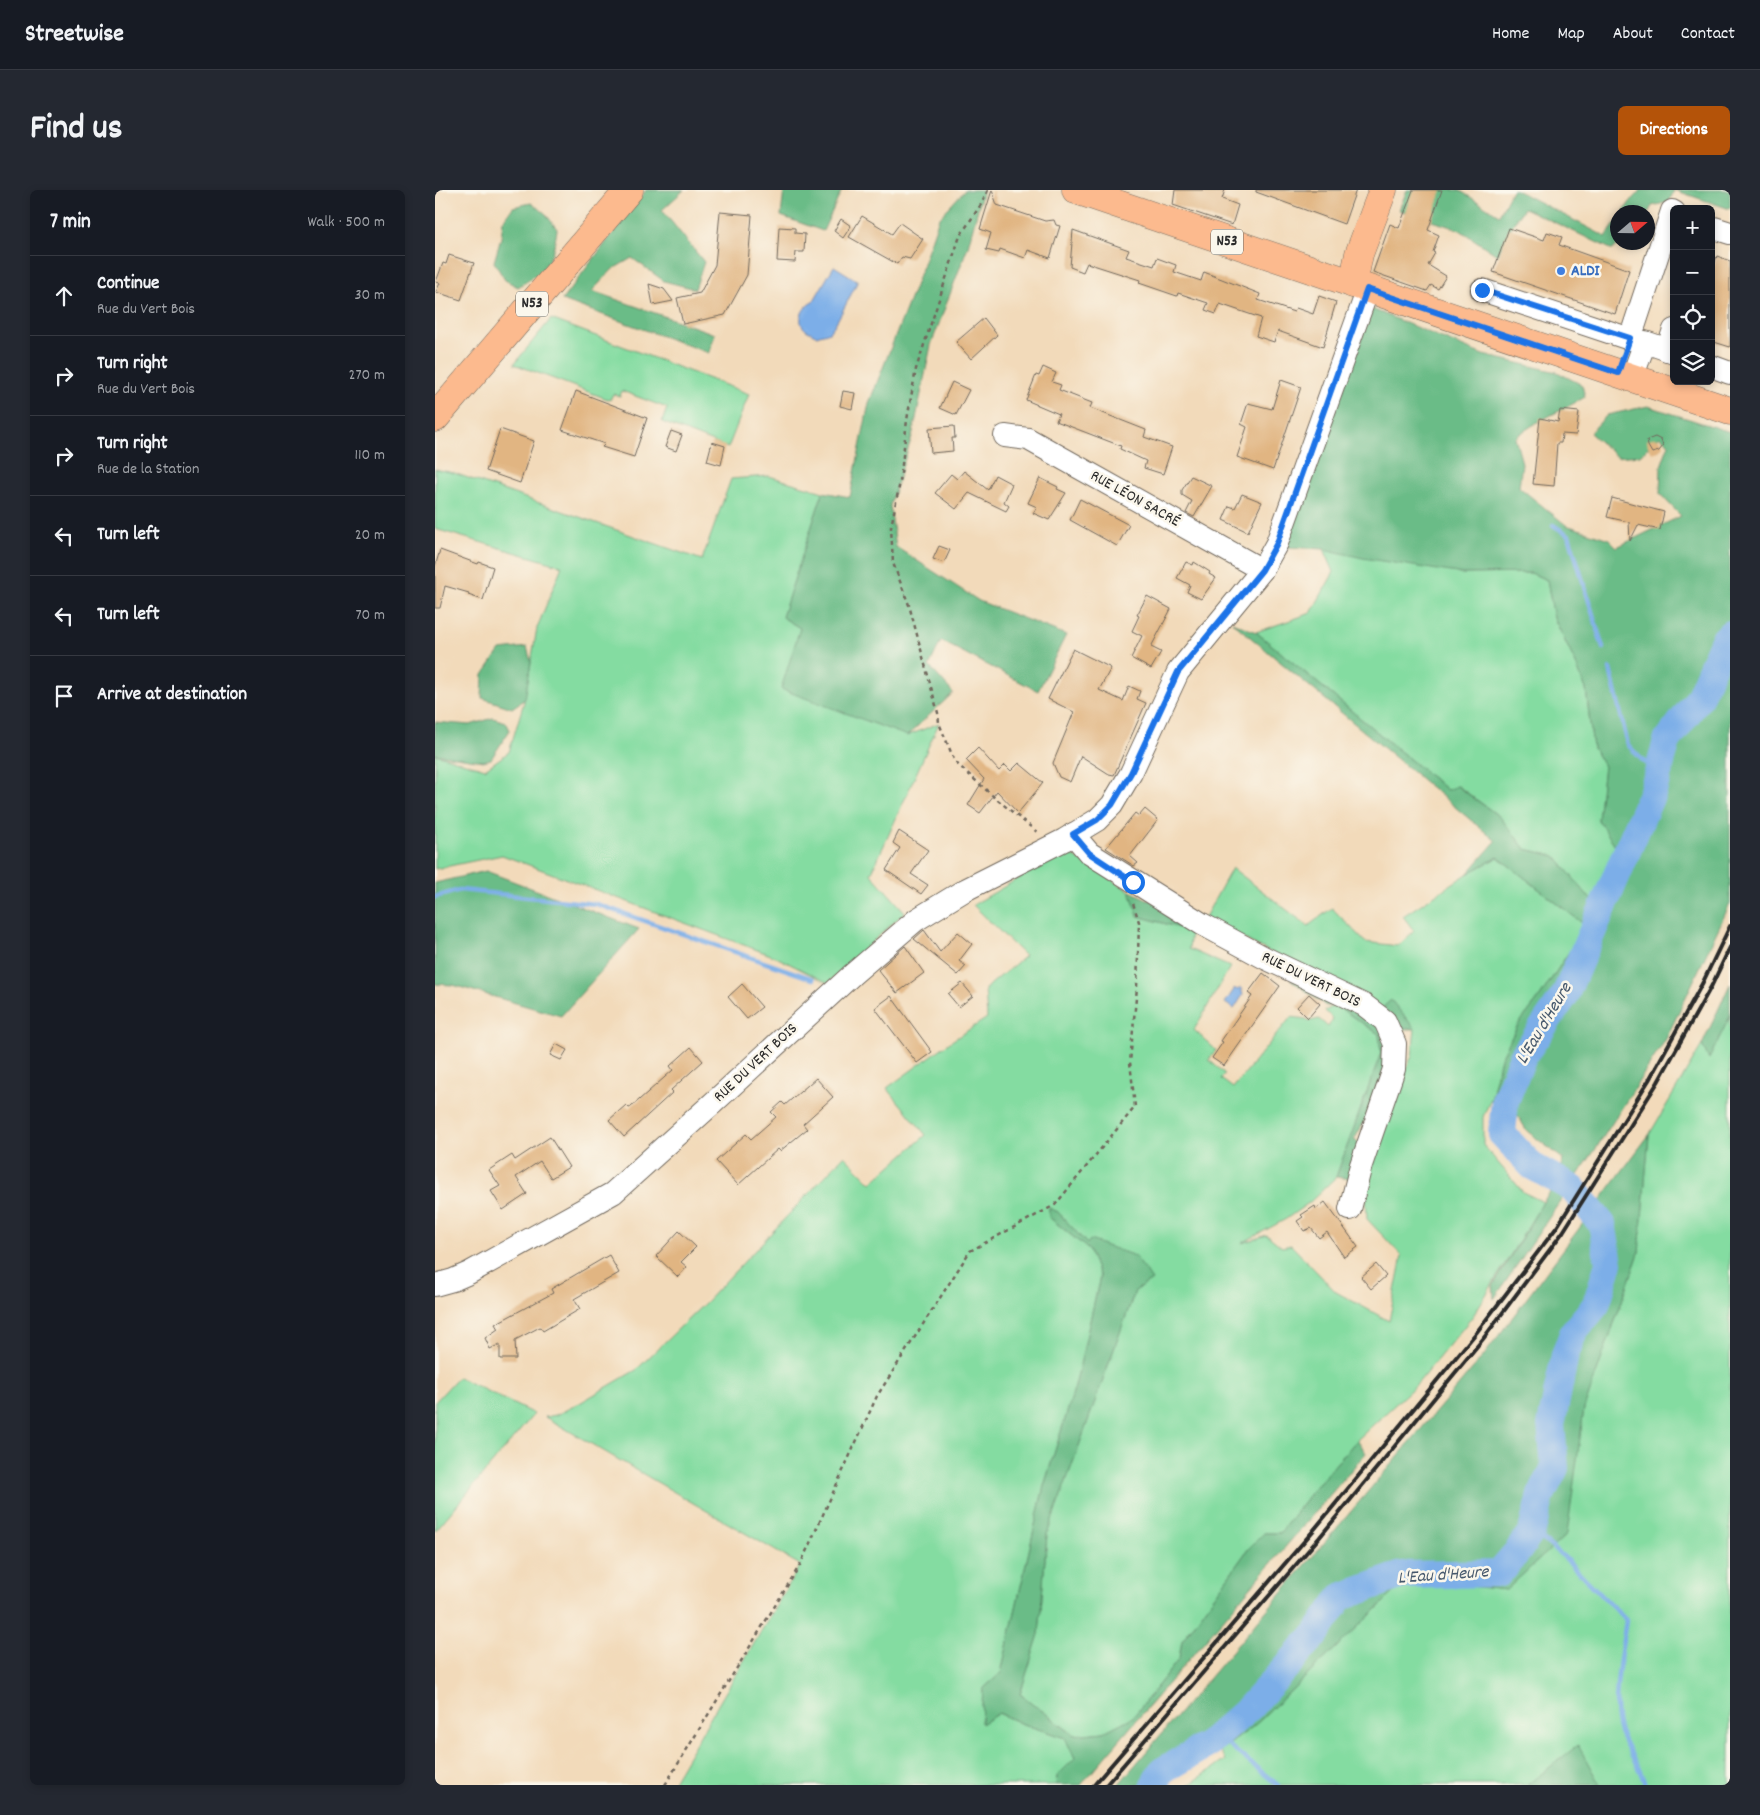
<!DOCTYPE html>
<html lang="en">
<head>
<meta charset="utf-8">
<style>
	body { margin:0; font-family:Dekko,sans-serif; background:#242831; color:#f1f3f6 }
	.controls { position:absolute; right:15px; top:15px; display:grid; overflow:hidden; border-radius:8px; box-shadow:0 2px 8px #0003 }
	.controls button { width:45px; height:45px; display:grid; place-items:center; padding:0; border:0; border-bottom:1px solid #363941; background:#171b24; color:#f1f3f6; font:25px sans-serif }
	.compass { position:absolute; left:1175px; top:15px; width:45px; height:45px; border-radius:50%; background:#171b24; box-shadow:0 2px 8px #0003; rotate:70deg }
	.stop { position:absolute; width:15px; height:15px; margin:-11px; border:4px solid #1a73e8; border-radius:50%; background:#fff }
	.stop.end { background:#1a73e8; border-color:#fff; box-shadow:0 1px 5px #0008 }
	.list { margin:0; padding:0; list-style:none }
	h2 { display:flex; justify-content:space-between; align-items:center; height:65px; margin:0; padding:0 20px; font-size:21px }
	h2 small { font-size:16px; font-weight:400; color:#9ea1a6 }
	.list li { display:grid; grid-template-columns:32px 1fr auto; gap:15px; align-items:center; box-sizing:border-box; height:80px; padding:0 20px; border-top:1px solid #363941 }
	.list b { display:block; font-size:19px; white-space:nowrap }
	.list p { margin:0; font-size:16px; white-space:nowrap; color:#9ea1a6 }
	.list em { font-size:16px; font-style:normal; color:#9ea1a6 }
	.icon { flex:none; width:28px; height:28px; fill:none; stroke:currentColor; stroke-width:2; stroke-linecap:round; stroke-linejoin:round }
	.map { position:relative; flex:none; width:1295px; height:1595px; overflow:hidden; border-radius:8px }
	header { display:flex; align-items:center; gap:30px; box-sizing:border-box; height:70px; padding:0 25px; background:#171b24; border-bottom:1px solid #363941 }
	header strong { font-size:24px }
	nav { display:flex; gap:28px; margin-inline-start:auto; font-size:18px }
	.intro { display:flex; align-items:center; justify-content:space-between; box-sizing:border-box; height:120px; padding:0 30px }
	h1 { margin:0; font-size:35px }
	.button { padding:12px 22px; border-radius:8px; background:#b45309; color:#fff; font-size:18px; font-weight:700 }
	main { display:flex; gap:30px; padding:0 30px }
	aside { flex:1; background:#171b24; border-radius:8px; box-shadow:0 2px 8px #0003 }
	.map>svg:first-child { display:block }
	.green { fill:#84dca1; stroke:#588466 }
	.forest { fill:#6bbc87; stroke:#4b7459 }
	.water { fill:#7baee8; stroke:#536c8a }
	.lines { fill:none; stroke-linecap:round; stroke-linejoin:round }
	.stream { stroke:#7baee8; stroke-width:4.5 }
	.river { stroke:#7baee8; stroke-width:28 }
	.building { fill:#e1b582 }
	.minor-casing { stroke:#71685d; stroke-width:24 }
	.major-casing { stroke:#71685d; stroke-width:29 }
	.path { stroke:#71685d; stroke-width:2.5; stroke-dasharray:4 4; stroke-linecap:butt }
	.minor { stroke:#fff; stroke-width:22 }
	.major { stroke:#fcba8e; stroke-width:28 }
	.rail { stroke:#2b2b2b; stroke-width:4 }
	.route { stroke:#1a73e8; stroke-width:6 }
	.shop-dot { fill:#3f7fe0; stroke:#fbf7ec; stroke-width:2 }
	.labels { text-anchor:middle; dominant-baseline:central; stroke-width:5; stroke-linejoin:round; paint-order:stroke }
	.shield { fill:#fbf7ec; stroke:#696865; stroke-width:1 }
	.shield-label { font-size:15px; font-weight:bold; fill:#2b2b2b }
	.shop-label { font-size:16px; font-weight:bold; fill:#366cbe; stroke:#fbf7ec; text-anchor:start }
	.street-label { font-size:16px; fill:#2b2b2b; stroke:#fbf7ec }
	.water-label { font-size:18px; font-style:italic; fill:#47596d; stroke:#fbf7ec }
</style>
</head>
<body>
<header>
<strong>Streetwise</strong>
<nav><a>Home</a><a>Map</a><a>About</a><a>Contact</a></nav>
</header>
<div class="intro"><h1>Find us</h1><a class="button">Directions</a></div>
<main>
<aside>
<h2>7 min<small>Walk · 500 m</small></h2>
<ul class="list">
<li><svg class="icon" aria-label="ahead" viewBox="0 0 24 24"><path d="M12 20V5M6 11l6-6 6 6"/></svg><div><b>Continue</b><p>Rue du Vert Bois</p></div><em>30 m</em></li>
<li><svg class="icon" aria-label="right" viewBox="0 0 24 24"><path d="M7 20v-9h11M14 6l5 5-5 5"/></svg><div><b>Turn right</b><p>Rue du Vert Bois</p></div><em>270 m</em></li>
<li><svg class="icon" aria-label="right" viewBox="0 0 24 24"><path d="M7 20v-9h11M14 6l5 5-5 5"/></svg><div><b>Turn right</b><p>Rue de la Station</p></div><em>110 m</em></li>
<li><svg class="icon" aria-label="left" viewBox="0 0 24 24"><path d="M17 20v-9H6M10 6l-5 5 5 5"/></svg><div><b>Turn left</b></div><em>20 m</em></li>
<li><svg class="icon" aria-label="left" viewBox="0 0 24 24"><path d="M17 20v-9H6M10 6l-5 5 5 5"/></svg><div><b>Turn left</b></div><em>70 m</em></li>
<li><svg class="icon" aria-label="arrive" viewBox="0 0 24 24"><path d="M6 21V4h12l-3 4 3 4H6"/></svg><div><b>Arrive at destination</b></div></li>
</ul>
</aside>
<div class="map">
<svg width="1295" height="1595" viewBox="0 0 1295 1595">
	<rect width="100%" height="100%" fill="#fbf7ec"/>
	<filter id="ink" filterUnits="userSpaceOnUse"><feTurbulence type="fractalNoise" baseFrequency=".02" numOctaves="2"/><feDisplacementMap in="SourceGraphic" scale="10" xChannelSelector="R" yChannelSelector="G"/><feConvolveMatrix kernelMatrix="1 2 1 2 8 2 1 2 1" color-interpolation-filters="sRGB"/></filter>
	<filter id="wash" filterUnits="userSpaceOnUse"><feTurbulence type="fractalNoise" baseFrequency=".0096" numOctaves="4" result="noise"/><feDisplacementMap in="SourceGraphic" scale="20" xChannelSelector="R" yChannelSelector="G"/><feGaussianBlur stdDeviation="1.12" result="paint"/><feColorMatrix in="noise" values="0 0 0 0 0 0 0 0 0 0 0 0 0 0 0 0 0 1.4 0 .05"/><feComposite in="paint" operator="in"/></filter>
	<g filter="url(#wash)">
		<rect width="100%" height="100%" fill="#f2daba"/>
		<g class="green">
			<path d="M116 129 314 204 293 258 227 232 232 218 187 201 185 206 178 204 175 210 79 174Z"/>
			<path d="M0 279 19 283 267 370 296 289 334 286 388 302 347 427 365 438 472 546 504 533 436 684 470 722 393 793 341 767 67 665 0 679V564L50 579 74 562 89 512 102 438 127 376 0 339Z"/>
			<path d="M889 359 1028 384 1096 383 1112 390 1119 428 1141 474 1151 499 1158 558 1169 576 1163 630 1180 655 1176 674 1159 714 1120 666 1090 659 1065 627 1023 596 1012 600 821 442 876 423 899 382Z"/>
			<path d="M630 661 695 701 703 726 756 741 754 759 795 777 759 840 781 860 774 870 790 884 786 889 798 898 856 827 871 829 875 831 884 829 893 837 898 829 890 821 900 815 944 844 946 863 901 987 875 1012 851 1029 807 1053 832 1045 847 1057 856 1055 901 1102 954 1131 967 1066 932 1029 930 987 955 913 977 866 980 839 947 818 769 729 797 678 873 736 897 718 930 752 963 756 979 741 968 726 1032 684 1063 667 1151 736 1104 808 1083 835 1066 868 1057 906 1048 927V955L1088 1002 1108 1012 1038 1126 983 1193 922 1250 876 1302 845 1343H829L814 1358 747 1451 744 1469 698 1527 669 1542 639 1545 585 1504 604 1444 612 1344 700 1101 717 1090 652 1054 623 1022 614 1018V1027L654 1060 665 1087 640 1197 609 1296 566 1483 548 1499 546 1533 563 1523 585 1533 630 1548 640 1568 622 1586 621 1595H236L365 1375 110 1227 121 1225 143 1214 201 1180 272 1111 409 966 436 993 491 945 452 898 518 850 552 828 550 799 590 766 538 715Z"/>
			<path d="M1295 826V1595H754L790 1570 785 1561 820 1535 973 1389 1071 1400 1131 1344 1149 1218 1204 1063 1214 945 1267 855 1274 868Z"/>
			<path d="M23 1187 99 1224 0 1341V1212Z"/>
		</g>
		<g class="forest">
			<path d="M211 0H249L227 20 269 72 260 99 229 91 197 68 178 79 157 101 280 144 274 163 127 110Z"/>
			<path d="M349 0H407L388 41 346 26Z"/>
			<path d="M530 0H548L533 56 496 155 478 243 455 316 461 357 544 411 631 445 603 501 506 451 494 476 518 503 472 546 346 499 365 438 347 427 388 302 415 307 434 213 479 99 504 28Z"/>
			<path d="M972 0H1024L1064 25 1077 0H1081L1171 47 1182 31V52L1184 53 1178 60 1089 18 1077 36 1062 65 1025 40 964 20Z"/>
			<path d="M1206 0H1295V19L1239 0 1234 12 1217 16 1213 23 1188 22 1198 8Z"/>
			<path d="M96 13 110 23 122 39C118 71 111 80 83 97L70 90 59 72 66 48 68 31 78 17Z"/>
			<path d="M937 119 1048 165 1122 182 1147 195 1150 207C1127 221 1101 230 1080 248L1087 273 1084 297 1131 335 1174 349 1182 357 1246 326 1225 304 1226 276 1234 254 1225 246 1205 265 1182 267 1155 243 1172 225 1213 216 1295 242V714L1231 849 1160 960 1059 1109 1058 1096 1108 1012 1125 987 1128 969 1092 941 1075 913 1057 906 1066 868 1083 835 1104 808 1151 736 1063 667 1032 684 1061 651 797 432 821 442 1012 600 1022 596 1065 627 1090 659 1120 666 1159 713 1176 674 1180 655 1163 630 1169 576 1158 558 1151 499 1141 474 1119 428 1112 390 1096 383 1028 384 928 368 889 359 850 357Z"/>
			<path d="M92 457 96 472 90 509 77 518 47 508 48 485 65 460Z"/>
			<path d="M58 528 71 532 75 540 56 569 48 571 0 564V532L35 535Z"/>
			<path d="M51 681 204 739 126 826 18 795 0 794V693Z"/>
			<path d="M695 701 756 730V741L703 726Z"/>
			<path d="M855 789 947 818 956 810 980 839H961L943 907 919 950 930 956 917 989 901 987 946 863 944 844 900 815 891 816Z"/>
			<path d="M1295 794V826L1274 869 1267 855Z"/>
			<path d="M1214 945 1204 1063 1149 1218 1132 1344 1071 1400 973 1389 820 1535 785 1561 766 1546 723 1578 711 1595H683L1050 1164Z"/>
			<path d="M614 1018 623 1022 652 1054 655 1050 700 1066 717 1090 700 1101 612 1344 604 1444 585 1504 639 1545 669 1542 698 1527 744 1469 747 1451 814 1358 829 1343H845L876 1302 922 1250 931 1263 646 1595H621L622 1586 640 1568 630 1548 585 1533 564 1523 546 1534 548 1499 566 1483 609 1296 640 1197 665 1087 654 1060 614 1027Z"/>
			<path d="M1143 1555 1165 1595H1092Z"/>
		</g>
		<g class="water">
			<path d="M399 76 423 91C418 100 400 138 394 142 391 144 386 144 382 146 379 144 374 142 371 140 360 131 368 116 378 112Z"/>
			<path d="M800 798 802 800 806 798 808 805 799 819 790 813Z"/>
		</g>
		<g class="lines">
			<g class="stream">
				<path d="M1118 335 1134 345 1168 458"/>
				<path d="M1175 479 1193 555 1209 572 1225 575"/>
				<path d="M0 707 25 700 161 714 378 789"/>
				<path d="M1097 1341 1129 1367 1191 1430C1187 1460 1175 1515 1185 1542 1192 1560 1205 1576 1210 1595"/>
				<path d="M782 1546 843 1595"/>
			</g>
			<path class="river" d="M719 1595 727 1581 772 1555 814 1518 881 1444 906 1407 967 1385 1064 1383 1083 1361 1097 1341 1106 1305 1120 1278 1116 1235 1130 1165 1139 1141 1161 1115 1174 1073 1167 1034 1137 998 1097 976 1067 944 1070 911 1088 866 1130 805 1218 601 1232 551 1264 508 1289 450 1295 444"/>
		</g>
		<g id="blocks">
			<g class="building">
				<path d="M557 0 562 15 610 31 619 30 621 35 625 36 615 68 593 60 590 68 565 59 564 63 551 60 556 43 545 39Z"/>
				<path d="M740 0H790L787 9 803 15 797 35 738 15Z"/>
				<path d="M821 0H921L909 34 821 2Z"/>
				<path d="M978 0H1007L993 40 1004 45 998 62 1000 63 993 75 1011 86 1003 99 996 95 992 101 938 82 955 34 964 38Z"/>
				<path d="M285 22 317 25 312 85 290 125 248 134 242 108 265 103 280 75Z"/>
				<path d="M427 26 457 44 465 33 488 49 475 69 467 67 462 74 414 47Z"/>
				<path d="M406 29 416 36 408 48 399 41Z"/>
				<path d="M344 37 360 38V43L370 44 369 62H361L360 72 342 71Z"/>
				<path d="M1074 38 1109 50 1112 42 1127 47 1124 55 1194 80 1180 124 1058 82Z"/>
				<path d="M638 40 694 60 691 67 719 76 722 68 741 75 739 82 766 91 769 82 825 104 823 110 859 122 861 118 878 124 884 106 901 112 888 157 843 141 839 152 821 146 826 128 785 114 781 124 770 120 773 113 743 103 742 106 704 93 705 90 652 73 648 82 635 77Z"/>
				<path d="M14 65 39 73 26 110 1 102 5 93 1 92 8 73 11 74Z"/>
				<path d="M1282 66 1295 71V157L1276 151V84Z"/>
				<path d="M214 94 229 99 238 111 218 115Z"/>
				<path d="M549 128 562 145 536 169 521 152Z"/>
				<path d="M608 177 621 183 617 192 626 195 624 200 657 213 655 218 711 240 709 247 737 257 728 284 709 278 711 271 685 259 686 256 621 231 624 224 591 210 601 185 604 186Z"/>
				<path d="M846 190 866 197 838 280 802 267 812 237 806 234 813 213 837 219Z"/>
				<path d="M517 192 534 200 521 225 505 218Z"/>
				<path d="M141 201 212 228 199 267 167 257 170 254 127 240Z"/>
				<path d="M408 201 420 203 417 219 405 216Z"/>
				<path d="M1125 220 1144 222 1141 245 1127 244 1126 253H1122L1119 296 1098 294 1105 228 1123 232Z"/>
				<path d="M519 236 520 248H517L518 261 496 263 494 238Z"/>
				<path d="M65 239 99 251 85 293 51 281Z"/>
				<path d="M236 241 247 245 241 261 230 257Z"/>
				<path d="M1220 247 1226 250 1228 256 1224 261 1217 263 1213 256 1212 250Z"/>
				<path d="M277 252 290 256 286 275 272 271Z"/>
				<path d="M529 281 553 300 560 285 577 294 569 312 574 316 571 321 534 303 521 319 500 303 516 284 522 289Z"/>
				<path d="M756 286 777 296 759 327 751 323 757 311 747 305V300Z"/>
				<path d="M605 288 623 297 622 299 631 303 614 330 598 323 602 317 593 313Z"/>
				<path d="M807 304 827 312 813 342 788 330 794 316 800 318Z"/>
				<path d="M1177 308 1229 322 1225 340 1203 335 1195 351 1194 332 1172 327Z"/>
				<path d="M645 309 694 335 682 356 635 330Z"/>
				<path d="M504 356 515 360 509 373 498 369Z"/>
				<path d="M5 360 43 374 44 372 58 377 48 410 33 405 34 403 10 396 5 418H0V377Z"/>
				<path d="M751 372 758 375 759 372 775 382 774 384 781 388 766 409 752 402 755 395 742 388Z"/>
				<path d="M712 406 736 419 716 457 726 462 716 479 696 468 707 446 697 441 704 426 702 425Z"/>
				<path d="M638 459 676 478 664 500 688 511 694 496 705 501 702 509 711 513 679 585 674 584 646 566 635 592 624 587 618 573 639 522 613 509Z"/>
				<path d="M543 558 564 581 570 575 576 581 584 573 608 593 583 623 562 601 545 623 533 615 549 589 531 570Z"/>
				<path d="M710 619 723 630 695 666 703 673 699 676 671 658 700 623 704 626Z"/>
				<path d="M464 641 493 660 476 684 493 695 486 704 451 680 465 658 458 653Z"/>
				<path d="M489 740 505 762 523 742 537 754 524 771 531 776 523 785 479 749Z"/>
				<path d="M470 756 489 783 462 803 443 780Z"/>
				<path d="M828 783 845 796 789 876 777 868 788 852 786 851 817 806 813 803Z"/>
				<path d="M527 793 538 806 524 817 513 804Z"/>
				<path d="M307 794 327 817 312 829 293 807Z"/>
				<path d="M874 804 885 814 873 828 862 817Z"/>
				<path d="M456 806 497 862 482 873 440 818Z"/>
				<path d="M121 854 132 860 126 870 115 865Z"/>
				<path d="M256 857 268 871 236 900 238 902 189 947 174 930 191 915 194 918 196 917 238 880 235 876Z"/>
				<path d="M381 888 398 907 368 934 372 939 345 961 343 959 303 995 281 971 311 944 316 949 341 927 336 922 347 912 350 915Z"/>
				<path d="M115 947 134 977 116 988 105 971 81 987 92 1004 68 1020 56 1001 65 996 54 980 77 965 80 970Z"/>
				<path d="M890 1012 923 1057 909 1067 892 1042 884 1048 876 1038 869 1041 862 1031 868 1027 866 1025 880 1016 881 1019Z"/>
				<path d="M244 1041 261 1057 246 1072 252 1077 243 1087 221 1066Z"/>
				<path d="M174 1065 184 1083 139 1109 145 1119 108 1141 105 1137 80 1150 81 1169H65V1154L55 1159 50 1148 63 1139 60 1134 118 1103 116 1099Z"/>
				<path d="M941 1074 951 1086 936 1099 926 1087Z"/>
			</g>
		</g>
	</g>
	<g filter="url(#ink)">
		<use href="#blocks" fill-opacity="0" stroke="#71685d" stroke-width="1"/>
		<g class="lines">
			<defs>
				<g id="minor">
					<path d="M1276 37 1295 43"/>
					<path d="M1047 100 1195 149 1237 21 1239 22"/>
					<path d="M1232 160 1239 140"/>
					<path d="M1276 176 1295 183"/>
					<path d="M1197 188 1210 152 1239 162"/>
					<path d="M570 246 593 249 827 380"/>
					<path d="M638 644 654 663 767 734 830 768 929 815 950 831 960 854 959 879 926 975 915 1019"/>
					<path d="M0 1095 18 1090 34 1083 178 1003 278 913 418 784 481 730 530 700 629 650 662 630 677 615 696 583 743 482 827 380 842 353 933 99"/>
				</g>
				<g id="major">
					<path d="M641 0 1295 221"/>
					<path d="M918 94 924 64 948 0"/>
					<path d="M0 228 194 0"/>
				</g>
			</defs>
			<use href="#minor" class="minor-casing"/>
			<use href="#major" class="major-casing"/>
			<g class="path">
				<path d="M553 0 547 13 525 46 481 179 472 230 465 292 456 337 458 373 474 415 503 523 504 533 520 572 559 607 602 642"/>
				<path d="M230 1595 365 1375 442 1206 535 1061 620 1015 700 917 695 872 702 797 704 732 698 713"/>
			</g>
			<use href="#minor" class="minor"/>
			<use href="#major" class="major"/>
			<g class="rail">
				<path d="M659 1595 878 1341 1041 1143 1122 1037 1214 890 1268 792 1295 736"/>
				<path d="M671 1595 884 1348 1048 1149 1128 1042 1223 892 1277 795 1295 757"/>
			</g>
		</g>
	</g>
	<g class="lines" filter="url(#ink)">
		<path class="route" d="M698 692 654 663 638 644 662 630 677 615 696 583 743 482 827 380 842 353 932 99 1183 183 1195 148 1047 100"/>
	</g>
	<circle class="shop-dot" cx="1126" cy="81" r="5"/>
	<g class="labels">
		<g class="shield">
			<rect x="776" y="39.5" width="32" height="25" rx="4"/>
			<rect x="81" y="101.5" width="32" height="25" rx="4"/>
		</g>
		<g class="shield-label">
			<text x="792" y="52">N53</text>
			<text x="97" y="114">N53</text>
		</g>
		<g class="shop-label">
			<text x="1136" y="81">ALDI</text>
		</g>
		<g class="street-label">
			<text transform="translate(700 309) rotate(29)">RUE LÉON SACRÉ</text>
			<text transform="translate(876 790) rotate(26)">RUE DU VERT BOIS</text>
			<text transform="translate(321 873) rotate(-43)">RUE DU VERT BOIS</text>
		</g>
		<g class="water-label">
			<text transform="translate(1110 834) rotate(-59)">L'Eau d'Heure</text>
			<text transform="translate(1008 1386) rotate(-4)">L'Eau d'Heure</text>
		</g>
	</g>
</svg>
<div class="controls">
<button>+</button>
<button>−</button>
<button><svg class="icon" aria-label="locate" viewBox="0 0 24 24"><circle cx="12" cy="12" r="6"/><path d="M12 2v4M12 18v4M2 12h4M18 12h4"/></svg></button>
<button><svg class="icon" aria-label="layers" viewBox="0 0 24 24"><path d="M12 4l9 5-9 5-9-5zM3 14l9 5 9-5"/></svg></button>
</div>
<svg class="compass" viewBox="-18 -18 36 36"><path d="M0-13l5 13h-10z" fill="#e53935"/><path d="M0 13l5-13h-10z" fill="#9ea1a6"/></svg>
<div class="stop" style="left:698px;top:692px"></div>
<div class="stop end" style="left:1047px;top:100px"></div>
</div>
</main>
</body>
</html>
